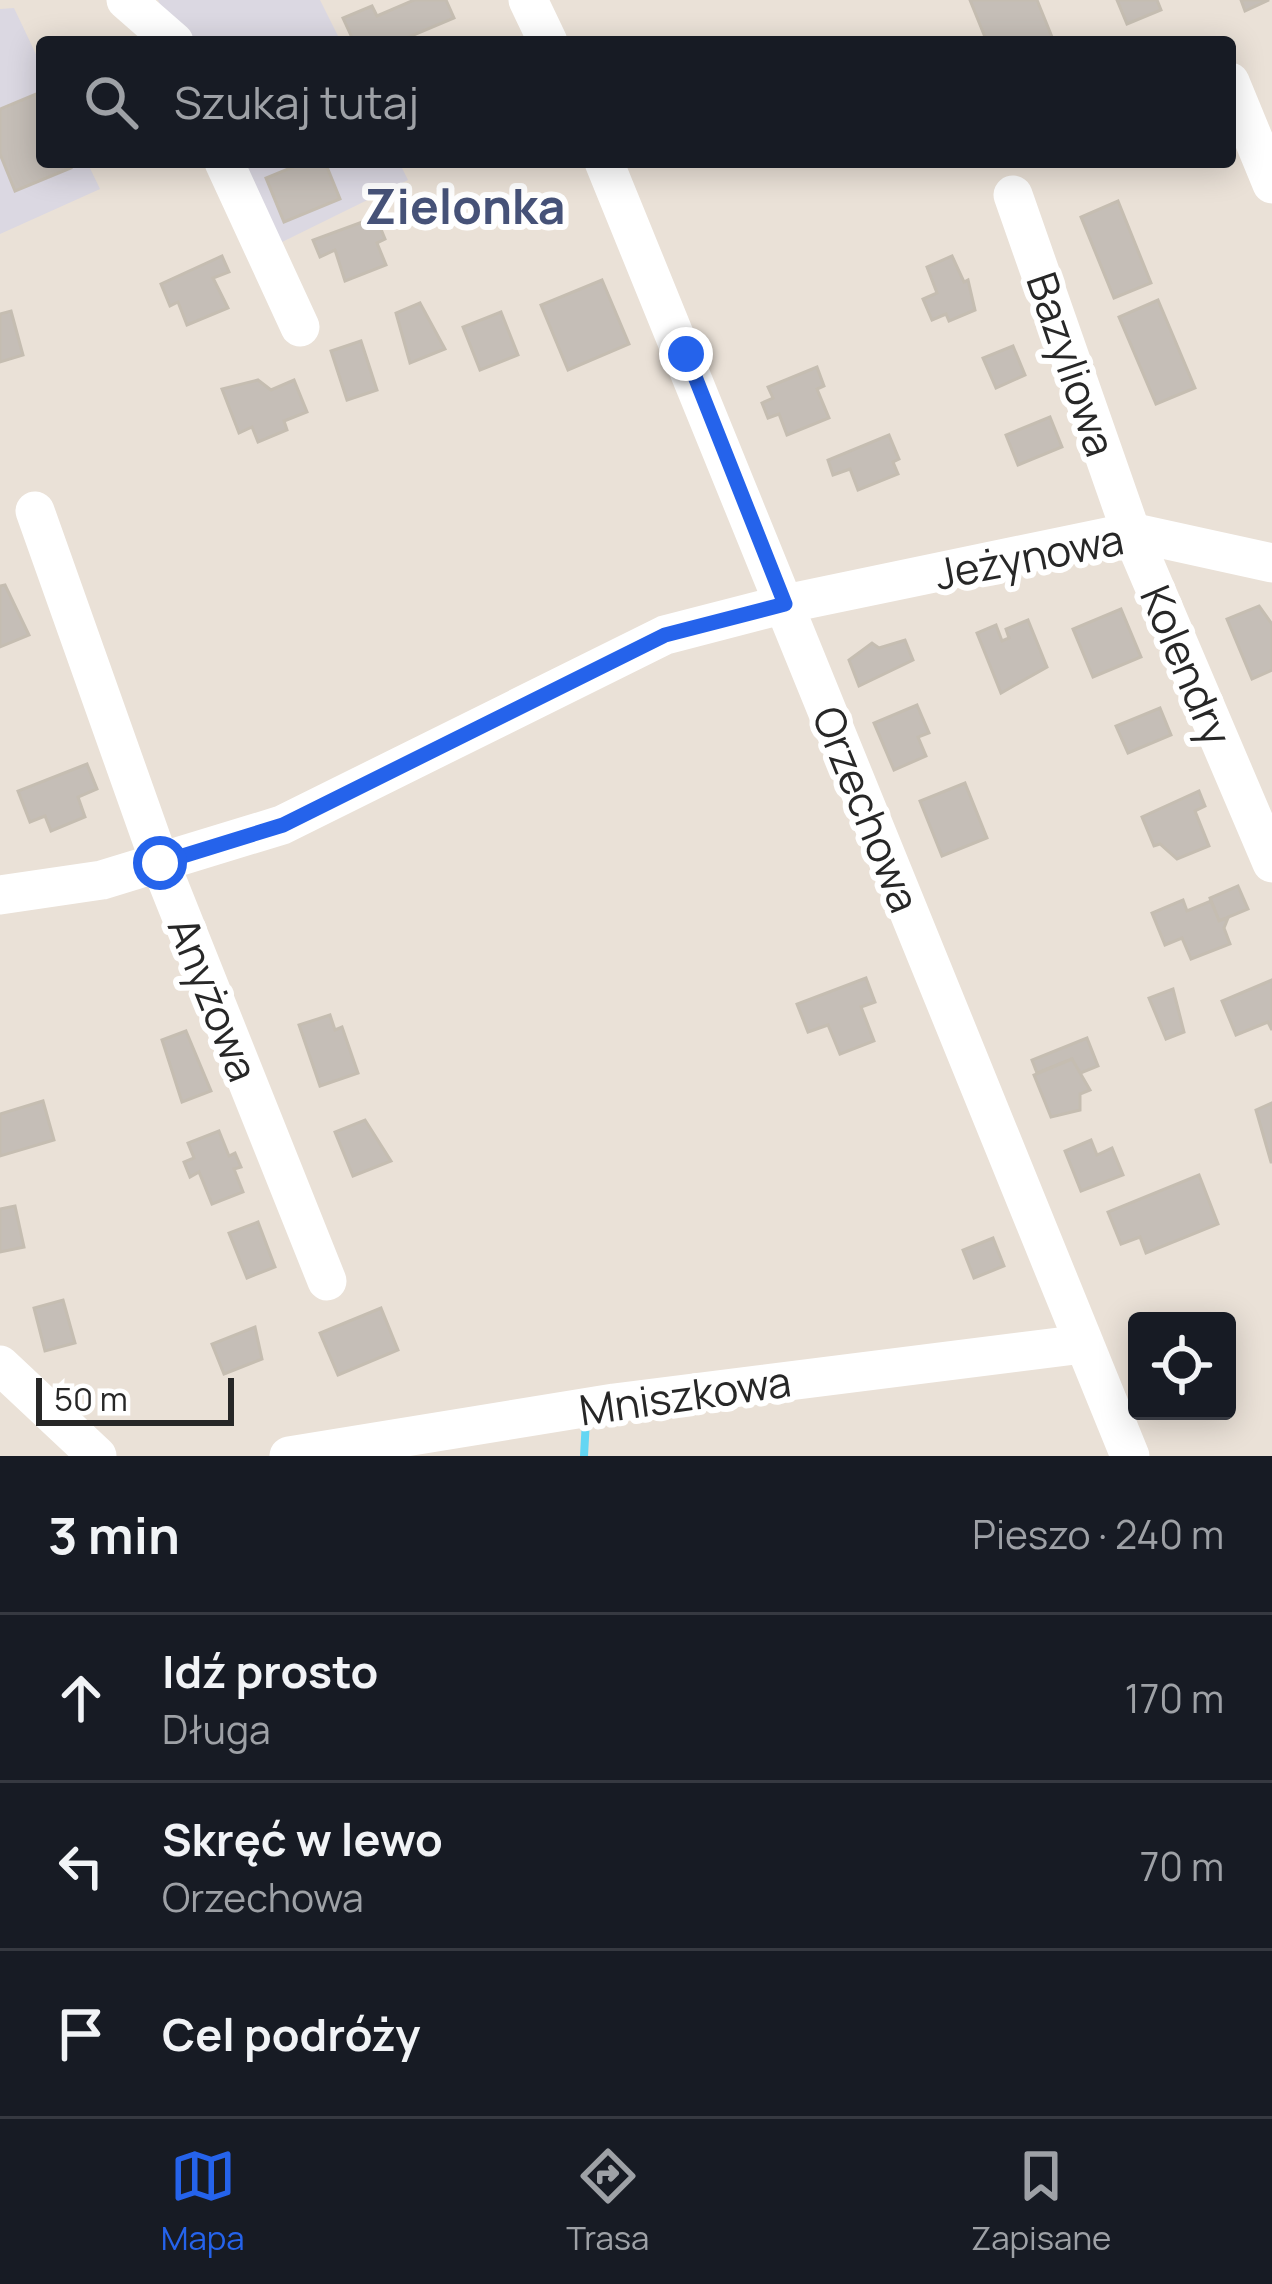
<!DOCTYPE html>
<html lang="pl">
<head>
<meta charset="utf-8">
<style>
	body { margin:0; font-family:Manrope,sans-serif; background:#242831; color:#f1f3f6 }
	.controls { position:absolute; right:36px; bottom:36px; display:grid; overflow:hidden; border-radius:12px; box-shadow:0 6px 30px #0003 }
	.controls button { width:108px; height:108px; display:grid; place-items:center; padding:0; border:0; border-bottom:3px solid #363941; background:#171b24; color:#f1f3f6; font:60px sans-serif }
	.scale { position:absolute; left:36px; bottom:30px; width:198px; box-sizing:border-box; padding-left:12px; border:6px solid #272727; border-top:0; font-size:33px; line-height:42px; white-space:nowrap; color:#272727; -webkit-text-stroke:9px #fff; paint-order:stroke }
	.stop { position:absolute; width:36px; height:36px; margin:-27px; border:9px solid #2563eb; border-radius:50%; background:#fff }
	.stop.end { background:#2563eb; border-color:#fff; box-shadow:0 3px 12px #0008 }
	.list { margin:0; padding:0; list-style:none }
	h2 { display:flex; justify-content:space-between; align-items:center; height:156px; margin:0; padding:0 48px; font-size:51px }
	h2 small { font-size:39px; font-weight:400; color:#9ea1a6 }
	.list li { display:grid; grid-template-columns:78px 1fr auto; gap:36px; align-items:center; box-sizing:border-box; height:168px; padding:0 48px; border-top:3px solid #363941 }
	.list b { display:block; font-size:45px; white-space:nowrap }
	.list p { margin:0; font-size:39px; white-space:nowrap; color:#9ea1a6 }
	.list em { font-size:39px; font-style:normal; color:#9ea1a6 }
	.icon { flex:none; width:66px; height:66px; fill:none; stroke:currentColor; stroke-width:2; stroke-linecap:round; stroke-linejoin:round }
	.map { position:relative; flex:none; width:1272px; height:1456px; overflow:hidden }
	.search { position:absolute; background:#171b24; box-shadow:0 6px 30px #0003; left:36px; right:36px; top:36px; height:132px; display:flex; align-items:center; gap:30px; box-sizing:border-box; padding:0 42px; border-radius:12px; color:#9ea1a6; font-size:45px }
	.sheet { height:660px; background:#171b24 }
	nav { display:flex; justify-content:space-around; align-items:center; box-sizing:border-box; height:168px; border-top:3px solid #363941; background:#171b24; font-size:33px; color:#9ea1a6 }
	nav a { display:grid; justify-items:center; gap:6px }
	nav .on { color:#2563eb }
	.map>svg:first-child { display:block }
	.industrial { fill:#dbd8e2 }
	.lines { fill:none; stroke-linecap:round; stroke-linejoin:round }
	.stream { stroke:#64d6f3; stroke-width:8 }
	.building { fill:#c5beb7; stroke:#c5bdb1; stroke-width:3 }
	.minor { stroke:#fff; stroke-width:39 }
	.route { stroke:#2563eb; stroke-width:15 }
	.labels { text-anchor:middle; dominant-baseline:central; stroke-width:12; stroke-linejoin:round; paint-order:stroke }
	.street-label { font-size:42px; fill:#272727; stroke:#fff }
	.quarter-label { font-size:48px; font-weight:bold; fill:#465278; stroke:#fff }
</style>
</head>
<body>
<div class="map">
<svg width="1272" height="1456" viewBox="0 0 1272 1456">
	<rect width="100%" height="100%" fill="#eae1d7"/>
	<g class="industrial">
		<path d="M158 0H320L341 42H178Z"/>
		<path d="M14 8 42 67V162H87L100 189 0 234V9Z"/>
		<path d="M237 162H399L408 180 278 244Z"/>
	</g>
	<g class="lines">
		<path class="stream" d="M584 1456 586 1420"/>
	</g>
	<g class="building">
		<path d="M414 0H446L454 18 397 42H354L343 18 372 6 377 16Z"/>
		<path d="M970 0H1037L1054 42H987Z"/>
		<path d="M1117 0H1157L1161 10 1127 24Z"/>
		<path d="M1241 0H1269L1245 11Z"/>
		<path d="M41 92 42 162H69L71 168 15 191 0 154V109Z"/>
		<path d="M305 162H325L340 199 284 222 266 178Z"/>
		<path d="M1118 201 1151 283 1114 298 1081 217Z"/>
		<path d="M376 217 385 239 377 243 386 265 345 281 335 250 320 257 313 240Z"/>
		<path d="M222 256 229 272 213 278 228 308 187 325 178 302 170 306 161 284Z"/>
		<path d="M952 256 964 282 968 280 975 310 949 321 946 314 932 320 923 299 937 293 927 267Z"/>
		<path d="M602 280 629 344 568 370 541 305Z"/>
		<path d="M1158 300 1195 388 1156 404 1119 317Z"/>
		<path d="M420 303 445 349 410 363 396 313Z"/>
		<path d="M11 311 23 355 0 362V314Z"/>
		<path d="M501 312 518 355 480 370 463 327Z"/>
		<path d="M361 341 377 390 347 400 331 351Z"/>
		<path d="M1013 346 1025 375 996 388 983 358Z"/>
		<path d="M817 367 824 386 817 389 829 418 787 435 779 414 768 418 762 403 773 398 768 387Z"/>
		<path d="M258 380 271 390 294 380 307 412 284 421 287 430 258 442 252 427 239 433 222 389Z"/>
		<path d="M1050 417 1062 447 1018 465 1006 435Z"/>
		<path d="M889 435 899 459 893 462 898 474 858 490 850 469 833 475 828 460Z"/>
		<path d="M5 585 29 635 0 647V586Z"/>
		<path d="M1259 606 1272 624V670L1252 679 1227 619Z"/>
		<path d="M1121 609 1141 657 1093 677 1073 629Z"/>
		<path d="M1028 620 1047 667 1001 693 977 633 996 625 1002 641 1009 638 1006 629Z"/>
		<path d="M905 640 913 660 859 686 849 660 872 643 879 648Z"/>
		<path d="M917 705 929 733 918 737 926 756 894 770 874 723Z"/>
		<path d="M1160 708 1171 735 1128 753 1116 726Z"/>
		<path d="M87 764 97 789 78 797 85 817 51 831 45 816 30 822 18 791Z"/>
		<path d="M965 783 987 838 942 856 920 801Z"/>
		<path d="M1199 791 1205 806 1195 811 1209 846 1177 859 1160 844 1154 846 1142 817Z"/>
		<path d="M1238 886 1248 909 1219 921 1210 898Z"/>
		<path d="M1183 900 1187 911 1211 901 1219 921 1228 918 1224 928 1230 944 1191 959 1182 938 1165 945 1152 913Z"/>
		<path d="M866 978 875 1002 861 1007 874 1041 840 1054 828 1025 808 1032 797 1004Z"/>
		<path d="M1272 980V1030L1268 1022 1236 1035 1222 1001Z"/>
		<path d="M1173 989 1184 1032 1166 1039 1149 998Z"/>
		<path d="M330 1015 335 1030 342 1027 358 1073 320 1086 299 1025Z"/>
		<path d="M186 1031 211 1091 182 1102 162 1040Z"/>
		<path d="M1087 1038 1098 1066 1078 1074 1072 1059 1037 1073 1032 1060Z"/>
		<path d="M1072 1059 1090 1090 1080 1094V1110L1051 1117 1034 1075Z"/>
		<path d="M43 1101 54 1140 0 1156V1114Z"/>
		<path d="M1272 1103V1162H1271L1256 1110Z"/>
		<path d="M365 1120 391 1161 353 1176 335 1132Z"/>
		<path d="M219 1131 229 1156 235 1153 241 1167 234 1169 243 1192 212 1204 199 1172 190 1177 184 1162 194 1158 188 1143Z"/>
		<path d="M1091 1140 1097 1155 1112 1148 1123 1175 1081 1191 1065 1151Z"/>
		<path d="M1199 1175 1218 1224 1146 1253 1140 1237 1121 1244 1108 1212Z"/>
		<path d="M15 1206 24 1247 0 1252V1209Z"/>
		<path d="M258 1222 275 1267 247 1278 229 1233Z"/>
		<path d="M993 1238 1004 1266 974 1278 963 1250Z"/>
		<path d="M63 1300 75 1343 45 1351 34 1308Z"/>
		<path d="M381 1308 398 1350 338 1375 320 1333Z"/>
		<path d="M255 1327 262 1359 224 1374 212 1344Z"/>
	</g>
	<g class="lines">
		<g class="minor">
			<path d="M126 0 174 42"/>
			<path d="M528 0 548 42"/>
			<path d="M1230 82 1272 184"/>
			<path d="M224 162 300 327"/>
			<path d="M604 162 1130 1456"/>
			<path d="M1013 195 1131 532 1272 863"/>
			<path d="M35 511 160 863 327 1281"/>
			<path d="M0 895 102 880 282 825 665 635 785 604 1131 532 1272 563"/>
			<path d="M0 1365 97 1456"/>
			<path d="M289 1456 614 1403 1083 1344"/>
		</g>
	</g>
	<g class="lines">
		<path class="route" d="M160 863 283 825 665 635 785 604 686 354"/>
	</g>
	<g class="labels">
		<g class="street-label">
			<text transform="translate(1072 364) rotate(71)">Bazyliowa</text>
			<text transform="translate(1029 556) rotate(-11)">Jeżynowa</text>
			<text transform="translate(1187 665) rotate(67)">Kolendry</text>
			<text transform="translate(867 809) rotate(68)">Orzechowa</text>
			<text transform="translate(214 999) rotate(68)">Anyżowa</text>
			<text transform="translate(685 1395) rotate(-8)">Mniszkowa</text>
		</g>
		<g class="quarter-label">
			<text x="465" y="205">Zielonka</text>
		</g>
	</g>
</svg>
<div class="controls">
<button><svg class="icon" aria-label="locate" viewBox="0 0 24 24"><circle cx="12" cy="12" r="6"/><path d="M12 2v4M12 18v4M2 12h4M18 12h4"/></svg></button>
</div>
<div class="scale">50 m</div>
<div class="stop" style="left:160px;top:863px"></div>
<div class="stop end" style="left:686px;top:354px"></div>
<div class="search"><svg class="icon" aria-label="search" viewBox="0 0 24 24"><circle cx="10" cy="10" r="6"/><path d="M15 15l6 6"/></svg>Szukaj tutaj</div>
</div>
<section class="sheet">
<h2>3 min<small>Pieszo · 240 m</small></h2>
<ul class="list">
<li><svg class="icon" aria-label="ahead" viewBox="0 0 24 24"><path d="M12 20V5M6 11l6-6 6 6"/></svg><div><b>Idź prosto</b><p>Długa</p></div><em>170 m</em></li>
<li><svg class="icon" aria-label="left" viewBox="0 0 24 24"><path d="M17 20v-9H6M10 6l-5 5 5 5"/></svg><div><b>Skręć w lewo</b><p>Orzechowa</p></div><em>70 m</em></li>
<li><svg class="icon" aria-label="arrive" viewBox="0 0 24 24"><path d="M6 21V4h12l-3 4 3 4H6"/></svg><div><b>Cel podróży</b></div></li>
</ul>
</section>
<nav>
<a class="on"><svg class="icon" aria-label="map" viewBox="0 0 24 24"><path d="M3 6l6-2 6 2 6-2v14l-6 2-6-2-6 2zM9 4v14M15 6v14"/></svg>Mapa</a>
<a><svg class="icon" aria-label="directions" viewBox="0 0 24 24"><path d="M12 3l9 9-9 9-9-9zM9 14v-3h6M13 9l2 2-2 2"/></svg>Trasa</a>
<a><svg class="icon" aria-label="saved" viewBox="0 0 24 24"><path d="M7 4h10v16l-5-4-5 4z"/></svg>Zapisane</a>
</nav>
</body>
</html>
